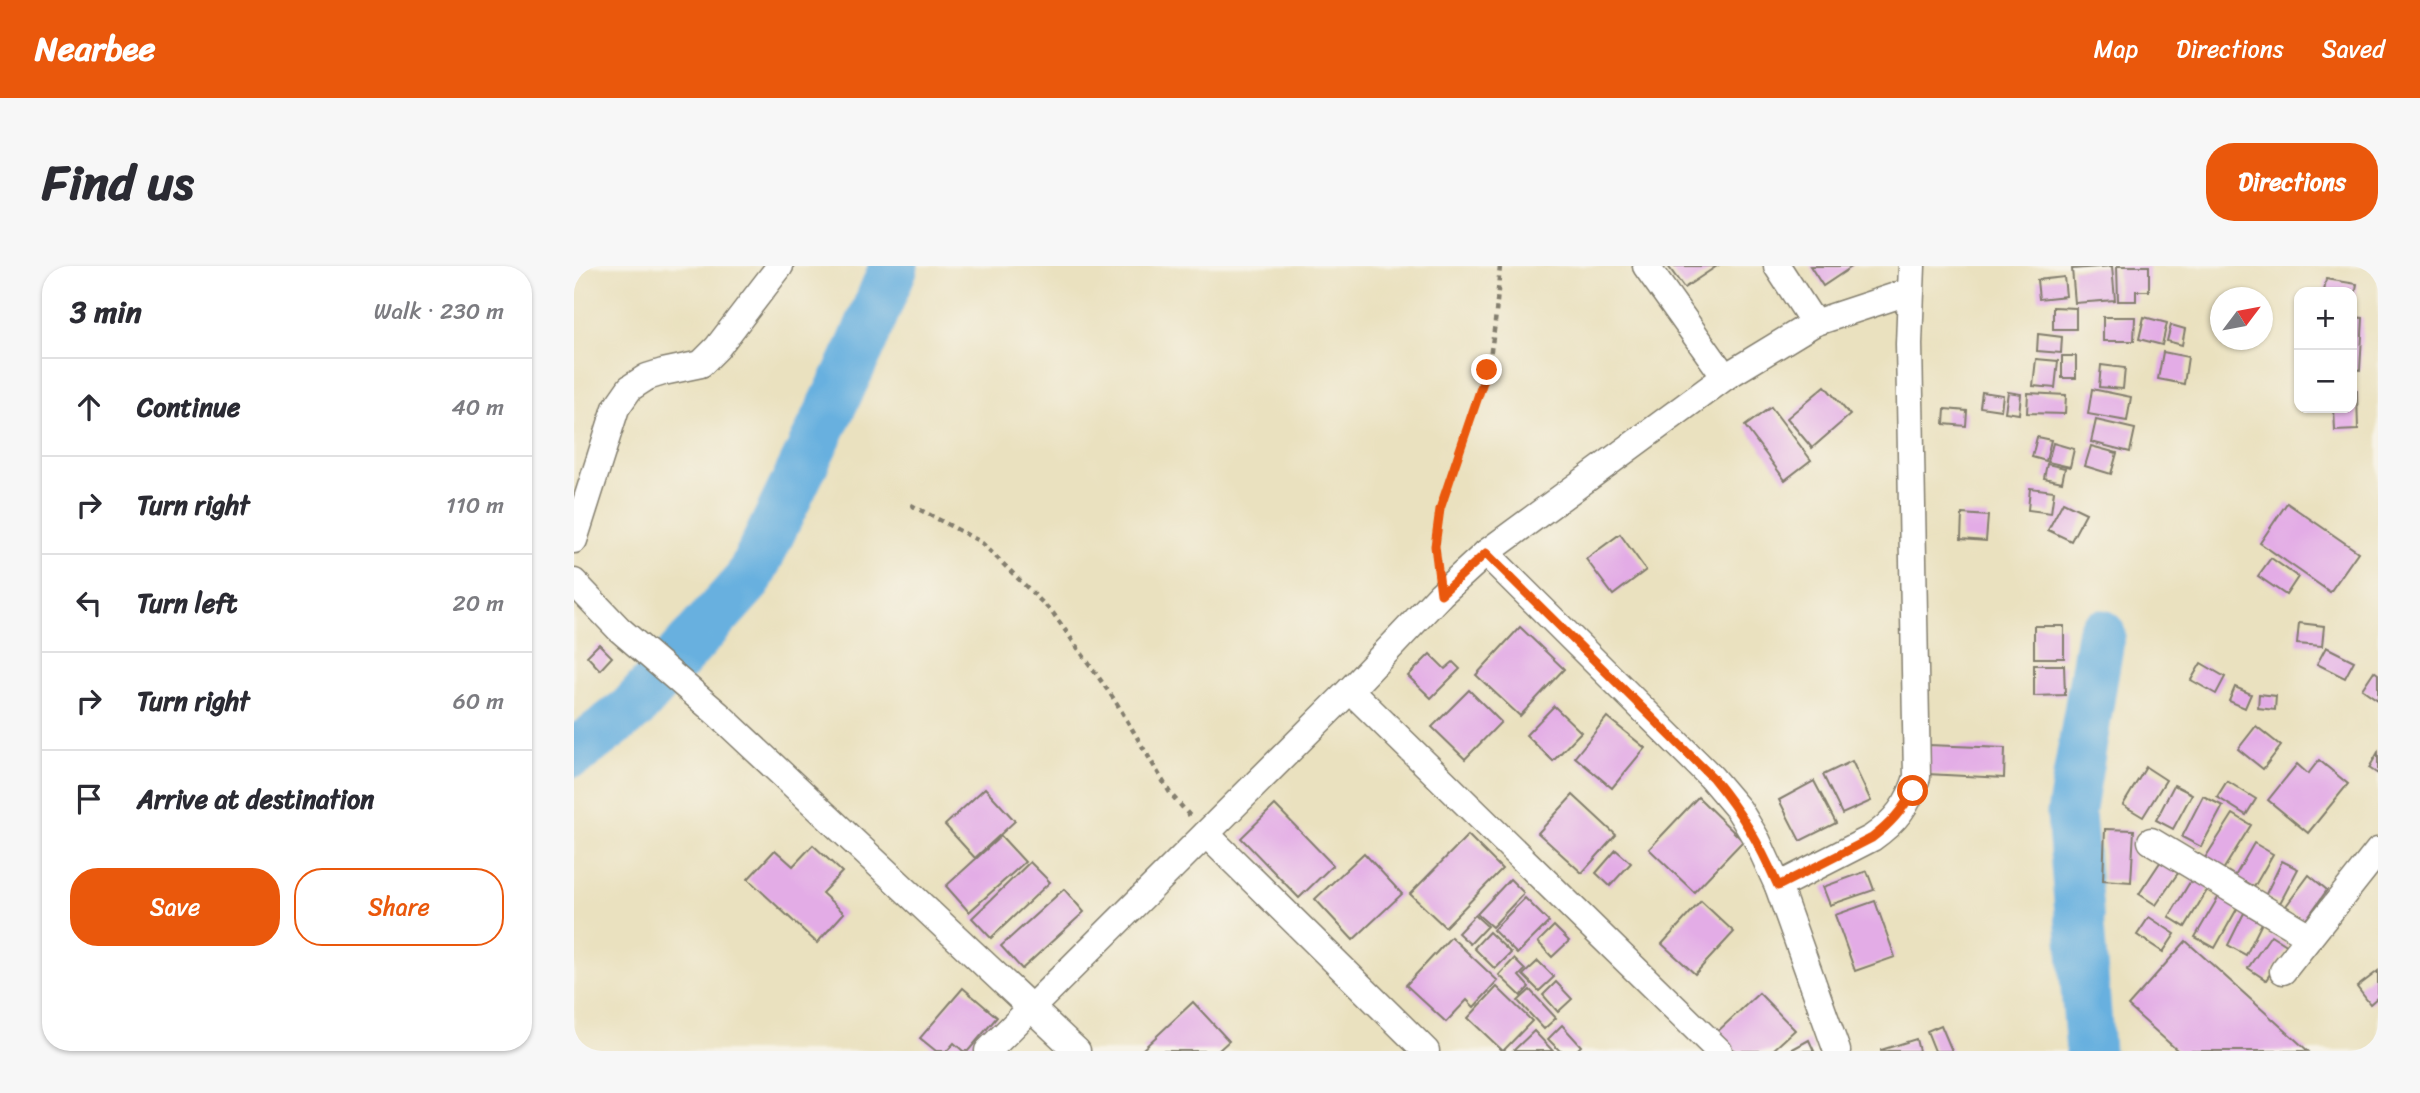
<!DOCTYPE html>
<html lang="en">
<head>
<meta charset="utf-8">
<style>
	body { margin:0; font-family:Sriracha,sans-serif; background:#f7f7f7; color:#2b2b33 }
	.controls { position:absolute; right:21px; top:21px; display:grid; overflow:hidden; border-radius:14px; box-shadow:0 2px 5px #0004 }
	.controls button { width:63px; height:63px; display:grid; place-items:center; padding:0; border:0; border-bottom:2px solid #e1e1e2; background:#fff; color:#2b2b33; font:35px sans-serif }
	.compass { position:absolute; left:1636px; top:21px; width:63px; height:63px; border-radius:50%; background:#fff; box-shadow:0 2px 5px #0004; rotate:58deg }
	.stop { position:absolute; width:21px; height:21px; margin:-16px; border:5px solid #ea580c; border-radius:50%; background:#fff }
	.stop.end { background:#ea580c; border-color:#fff; box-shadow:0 2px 7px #0008 }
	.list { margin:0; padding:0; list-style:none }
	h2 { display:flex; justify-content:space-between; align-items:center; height:91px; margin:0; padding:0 28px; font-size:30px }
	h2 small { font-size:23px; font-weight:400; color:#7c7c81 }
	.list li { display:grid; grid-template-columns:46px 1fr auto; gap:21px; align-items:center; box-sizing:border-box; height:98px; padding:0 28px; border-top:2px solid #e1e1e2 }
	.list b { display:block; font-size:26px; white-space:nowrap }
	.list em { font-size:23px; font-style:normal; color:#7c7c81 }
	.actions { display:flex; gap:14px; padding:21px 28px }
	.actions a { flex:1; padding:16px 0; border:2px solid #ea580c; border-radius:28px; text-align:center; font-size:24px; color:#ea580c }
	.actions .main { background:#ea580c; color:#fff }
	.icon { flex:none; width:38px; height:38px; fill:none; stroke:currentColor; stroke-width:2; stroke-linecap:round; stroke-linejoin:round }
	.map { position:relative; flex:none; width:1804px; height:785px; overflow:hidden; border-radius:28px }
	header { display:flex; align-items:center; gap:42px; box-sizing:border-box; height:98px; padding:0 35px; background:#ea580c; color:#fff }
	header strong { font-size:33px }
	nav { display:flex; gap:38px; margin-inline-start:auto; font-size:24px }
	.intro { display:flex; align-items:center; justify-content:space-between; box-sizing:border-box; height:168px; padding:0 42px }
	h1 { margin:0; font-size:49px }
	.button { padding:18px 32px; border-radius:28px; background:#ea580c; color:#fff; font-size:24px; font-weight:700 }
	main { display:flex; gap:42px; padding:0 42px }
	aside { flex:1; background:#fff; border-radius:28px; box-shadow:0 2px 5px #0004 }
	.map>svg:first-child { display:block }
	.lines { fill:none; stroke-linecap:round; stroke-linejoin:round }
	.river { stroke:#68b0df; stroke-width:49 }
	.building { fill:#e3ace6 }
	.minor-casing { stroke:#837e6e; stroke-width:29 }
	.path { stroke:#837e6e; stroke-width:4.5; stroke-dasharray:5 5; stroke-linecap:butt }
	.minor { stroke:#fff; stroke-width:26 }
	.route { stroke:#ea580c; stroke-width:9 }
</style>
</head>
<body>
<header>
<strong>Nearbee</strong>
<nav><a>Map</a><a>Directions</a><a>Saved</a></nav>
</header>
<div class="intro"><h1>Find us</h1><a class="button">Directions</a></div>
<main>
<aside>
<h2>3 min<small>Walk · 230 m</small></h2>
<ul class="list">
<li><svg class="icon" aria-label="ahead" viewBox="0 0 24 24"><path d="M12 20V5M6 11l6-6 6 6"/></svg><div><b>Continue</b></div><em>40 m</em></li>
<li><svg class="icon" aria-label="right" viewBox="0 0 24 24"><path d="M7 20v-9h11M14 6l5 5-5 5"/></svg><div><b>Turn right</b></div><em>110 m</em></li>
<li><svg class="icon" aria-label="left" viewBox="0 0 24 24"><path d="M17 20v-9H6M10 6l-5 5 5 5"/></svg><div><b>Turn left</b></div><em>20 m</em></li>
<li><svg class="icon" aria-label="right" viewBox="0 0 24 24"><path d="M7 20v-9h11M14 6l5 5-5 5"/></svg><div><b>Turn right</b></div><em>60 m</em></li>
<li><svg class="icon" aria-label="arrive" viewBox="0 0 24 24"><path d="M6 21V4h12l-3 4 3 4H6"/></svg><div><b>Arrive at destination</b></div></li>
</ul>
<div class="actions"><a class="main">Save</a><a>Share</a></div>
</aside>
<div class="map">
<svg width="1804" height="785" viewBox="0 0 1804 785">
	<rect width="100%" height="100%" fill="#f7f3e8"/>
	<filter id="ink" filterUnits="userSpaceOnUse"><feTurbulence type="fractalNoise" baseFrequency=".0143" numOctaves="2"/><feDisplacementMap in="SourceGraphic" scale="14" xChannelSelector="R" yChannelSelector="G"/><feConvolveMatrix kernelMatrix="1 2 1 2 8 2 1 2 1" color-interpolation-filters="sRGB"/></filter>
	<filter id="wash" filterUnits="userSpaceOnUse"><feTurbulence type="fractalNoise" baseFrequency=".00686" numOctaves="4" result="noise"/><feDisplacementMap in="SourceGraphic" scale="28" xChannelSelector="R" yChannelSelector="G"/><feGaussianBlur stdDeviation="1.57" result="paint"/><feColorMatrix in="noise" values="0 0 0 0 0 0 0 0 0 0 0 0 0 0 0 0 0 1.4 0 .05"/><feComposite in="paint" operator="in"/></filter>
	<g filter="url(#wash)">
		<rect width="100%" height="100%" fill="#eae1bf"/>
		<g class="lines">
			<g class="river">
				<path d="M0 487 58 443 174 314 286 82 320 0"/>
				<path d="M1516 785 1497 548 1527 368"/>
			</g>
		</g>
		<g id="blocks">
			<g class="building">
				<path d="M1094 0H1143L1110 22Z"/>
				<path d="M1236 0H1279L1249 20Z"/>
				<path d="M1538 0 1541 34 1501 37 1498 3Z"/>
				<path d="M1543 0H1575V25H1562V35H1544Z"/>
				<path d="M1490 11 1492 30 1465 33 1463 14Z"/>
				<path d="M1752 13 1783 18 1779 44 1778 26H1750Z"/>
				<path d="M1479 41 1502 42V63H1479Z"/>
				<path d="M1529 51H1561L1560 75H1529Z"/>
				<path d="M1570 51 1593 57 1588 79 1565 73Z"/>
				<path d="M1778 51 1789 52 1786 104 1778 103Z"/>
				<path d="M1597 59 1611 63 1608 79 1593 75Z"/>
				<path d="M1464 68 1488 71 1487 87 1463 85Z"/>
				<path d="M1589 86 1614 91 1610 118 1584 113Z"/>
				<rect x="1488" y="90" width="14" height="22"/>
				<path d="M1462 93 1484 95 1481 122 1459 120Z"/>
				<path d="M1527 99 1551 102 1549 123 1525 121Z"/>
				<path d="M1251 120 1276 149 1238 182 1213 152Z"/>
				<path d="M1518 123 1557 131 1553 155 1514 148Z"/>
				<path d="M1778 125H1783L1784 164 1761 165 1760 142H1778Z"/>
				<path d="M1408 126 1429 129 1427 144 1406 141Z"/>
				<path d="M1434 126 1447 128 1445 148 1431 146Z"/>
				<path d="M1454 127 1492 129 1491 148 1453 147Z"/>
				<path d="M1197 141 1237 194 1211 214 1171 160Z"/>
				<path d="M1371 143 1393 145 1392 160 1370 158Z"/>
				<path d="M1522 154 1561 163 1556 186 1517 176Z"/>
				<path d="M1463 171 1477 174 1472 195 1458 191Z"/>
				<path d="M1479 177 1500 183 1496 201 1474 196Z"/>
				<path d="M1517 180 1543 187 1537 208 1511 200Z"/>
				<path d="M1473 198 1491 202 1488 216 1470 212Z"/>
				<path d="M1456 222 1480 225 1477 247 1454 244Z"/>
				<path d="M1489 236 1512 247 1497 275 1474 264Z"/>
				<path d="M1713 237 1784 286 1756 326 1686 277Z"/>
				<path d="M1388 248 1414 250 1412 275 1387 273Z"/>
				<path d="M1046 268 1072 304 1039 329 1012 293Z"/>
				<path d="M1697 292 1724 311 1712 329 1684 310Z"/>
				<path d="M1725 357 1750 360 1748 380 1723 378Z"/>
				<rect x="1460" y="360" width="30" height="32"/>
				<path d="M946 361 990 403 946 450 902 409Z"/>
				<path d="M25 378 38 391 26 404 13 390Z"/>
				<path d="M1752 381 1780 395 1771 412 1743 398Z"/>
				<path d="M856 388 871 403 879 396 886 403 857 432 834 410Z"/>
				<path d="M1627 397 1651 411 1642 428 1617 414Z"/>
				<path d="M1460 399H1490L1491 429 1460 430Z"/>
				<path d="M1800 405 1804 408V434L1788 423Z"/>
				<path d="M1661 421 1677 428 1671 442 1655 435Z"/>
				<path d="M895 424 927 456 891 493 858 461Z"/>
				<path d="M1685 428 1702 430 1701 444 1684 442Z"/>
				<path d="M980 440 1007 466 979 495 952 469Z"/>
				<path d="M1033 451 1071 482 1038 522 1001 491Z"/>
				<path d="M1682 460 1707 480 1689 503 1664 483Z"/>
				<path d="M1354 479 1431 482 1430 512 1353 508Z"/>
				<path d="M1804 486V508L1795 502Z"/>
				<path d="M1745 494 1774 518 1734 567 1694 534 1723 498 1734 508Z"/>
				<path d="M1278 495 1297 535 1268 548 1249 509Z"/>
				<path d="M1572 501 1592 514 1569 551 1549 539Z"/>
				<path d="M1240 515 1262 557 1226 575 1205 534Z"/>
				<path d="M1653 515 1682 533 1672 549 1643 531Z"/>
				<path d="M1600 519 1618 528 1599 563 1582 554Z"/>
				<path d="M411 522 441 555 401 592 371 559Z"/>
				<path d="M999 529 1042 569 1008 607 964 567Z"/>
				<path d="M1629 530 1649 540 1627 581 1608 571Z"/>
				<path d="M1124 531 1169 575 1120 626 1075 583Z"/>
				<path d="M701 539 759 599 725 632 667 572Z"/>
				<path d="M1659 548 1677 559 1649 604 1631 592Z"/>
				<path d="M1531 563 1560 564 1557 616 1529 614Z"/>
				<path d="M894 569 928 603 871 661 836 628Z"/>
				<path d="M427 570 451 596 395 646 372 620Z"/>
				<path d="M1680 577 1699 588 1679 623 1660 612Z"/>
				<path d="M239 579 268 606 248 627 270 647 243 677 174 613 201 584 219 600Z"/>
				<path d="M1042 584 1057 597 1036 620 1022 607Z"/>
				<path d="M790 587 828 628 779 674 741 633Z"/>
				<path d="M1587 595 1604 607 1582 639 1565 628Z"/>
				<path d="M1708 595 1724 603 1706 637 1691 630Z"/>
				<path d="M456 596 476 616 417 672 398 652Z"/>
				<path d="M1293 605 1300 624 1256 639 1249 621Z"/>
				<path d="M1735 609 1753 624 1731 655 1712 640Z"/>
				<path d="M1619 611 1635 621 1611 661 1595 651Z"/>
				<path d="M936 613 950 627 918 661 903 648Z"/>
				<path d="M490 623 510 646 448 703 427 680Z"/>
				<path d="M1645 630 1664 641 1641 682 1621 671Z"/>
				<path d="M951 632 975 656 943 688 919 664Z"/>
				<path d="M1127 635 1160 666 1121 708 1088 678Z"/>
				<path d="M1301 635 1321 691 1281 705 1261 649Z"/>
				<path d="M1670 647 1688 657 1672 689 1654 679Z"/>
				<path d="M901 649 913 660 896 678 884 667Z"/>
				<path d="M1575 651 1601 668 1589 686 1563 669Z"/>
				<path d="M980 660 995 675 978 691 964 676Z"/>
				<path d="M915 666 937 687 921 703 900 682Z"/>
				<path d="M1697 669 1714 680 1692 714 1674 702Z"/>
				<path d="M877 671 924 715 900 741 893 734 872 756 832 719Z"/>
				<path d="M1612 675 1734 785H1604L1554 740Z"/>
				<path d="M940 693 951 704 945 710 955 721 947 730 925 709Z"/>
				<path d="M964 695 980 711 965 725 949 709Z"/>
				<path d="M1804 705V731L1796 738 1783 721Z"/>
				<path d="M982 716 998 733 984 746 969 729Z"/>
				<path d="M923 721 958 755 929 785 894 752Z"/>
				<path d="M389 722 423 751 394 785H389L380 777 373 785H362L346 772Z"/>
				<path d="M956 724 982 752 970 763 944 735Z"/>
				<path d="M1185 727 1221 764 1198 785H1161L1143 766Z"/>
				<path d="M619 736 655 775 644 785H571L569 783Z"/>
				<path d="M988 759 1007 780 1002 785H986L974 773Z"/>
				<path d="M1367 759 1378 785H1361L1353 765Z"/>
				<path d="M960 765 979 785H939Z"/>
				<path d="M1342 773 1345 785H1307V784Z"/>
				<path d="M1235 774 1240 785H1215Z"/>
			</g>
		</g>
	</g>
	<g filter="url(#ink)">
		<use href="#blocks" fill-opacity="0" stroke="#837e6e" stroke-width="2"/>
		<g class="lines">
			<defs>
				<g id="minor">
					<path d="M1072 0 1151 111"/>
					<path d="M1203 0 1240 57"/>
					<path d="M1337 25 1338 0"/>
					<path d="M0 274 42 142 56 122 73 111 89 106 127 98 143 82 206 0"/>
					<path d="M912 287 1137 511 1165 544 1183 574 1204 620 1263 785"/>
					<path d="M0 316 45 363 145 449 503 785"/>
					<path d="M776 424 1145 785"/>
					<path d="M632 568 852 785"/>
					<path d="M1577 575 1735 670"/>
					<path d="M1709 705 1804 585"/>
					<path d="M414 785 776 424 867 328 912 287 1151 111 1240 57 1337 25 1335 78 1343 511C1335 538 1321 556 1298 572L1204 620"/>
				</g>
			</defs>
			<use href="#minor" class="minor-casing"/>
			<g class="path">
				<path d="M337 239 407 276 479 347 542 436 596 527 616 550"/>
				<path d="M864 298C856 237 896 166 912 107 921 73 923 35 926 0"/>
			</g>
			<use href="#minor" class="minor"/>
		</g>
	</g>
	<g class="lines" filter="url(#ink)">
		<path class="route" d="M913 104 866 243 861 280 867 328 912 287 1138 511C1169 549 1184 575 1204 620L1298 572C1316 558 1328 545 1339 525"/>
	</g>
</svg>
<div class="controls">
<button>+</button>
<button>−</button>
</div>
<svg class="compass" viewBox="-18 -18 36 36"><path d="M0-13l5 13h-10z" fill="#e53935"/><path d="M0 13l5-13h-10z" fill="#7c7c81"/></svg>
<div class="stop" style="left:1339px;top:525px"></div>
<div class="stop end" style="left:913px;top:104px"></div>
</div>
</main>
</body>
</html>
